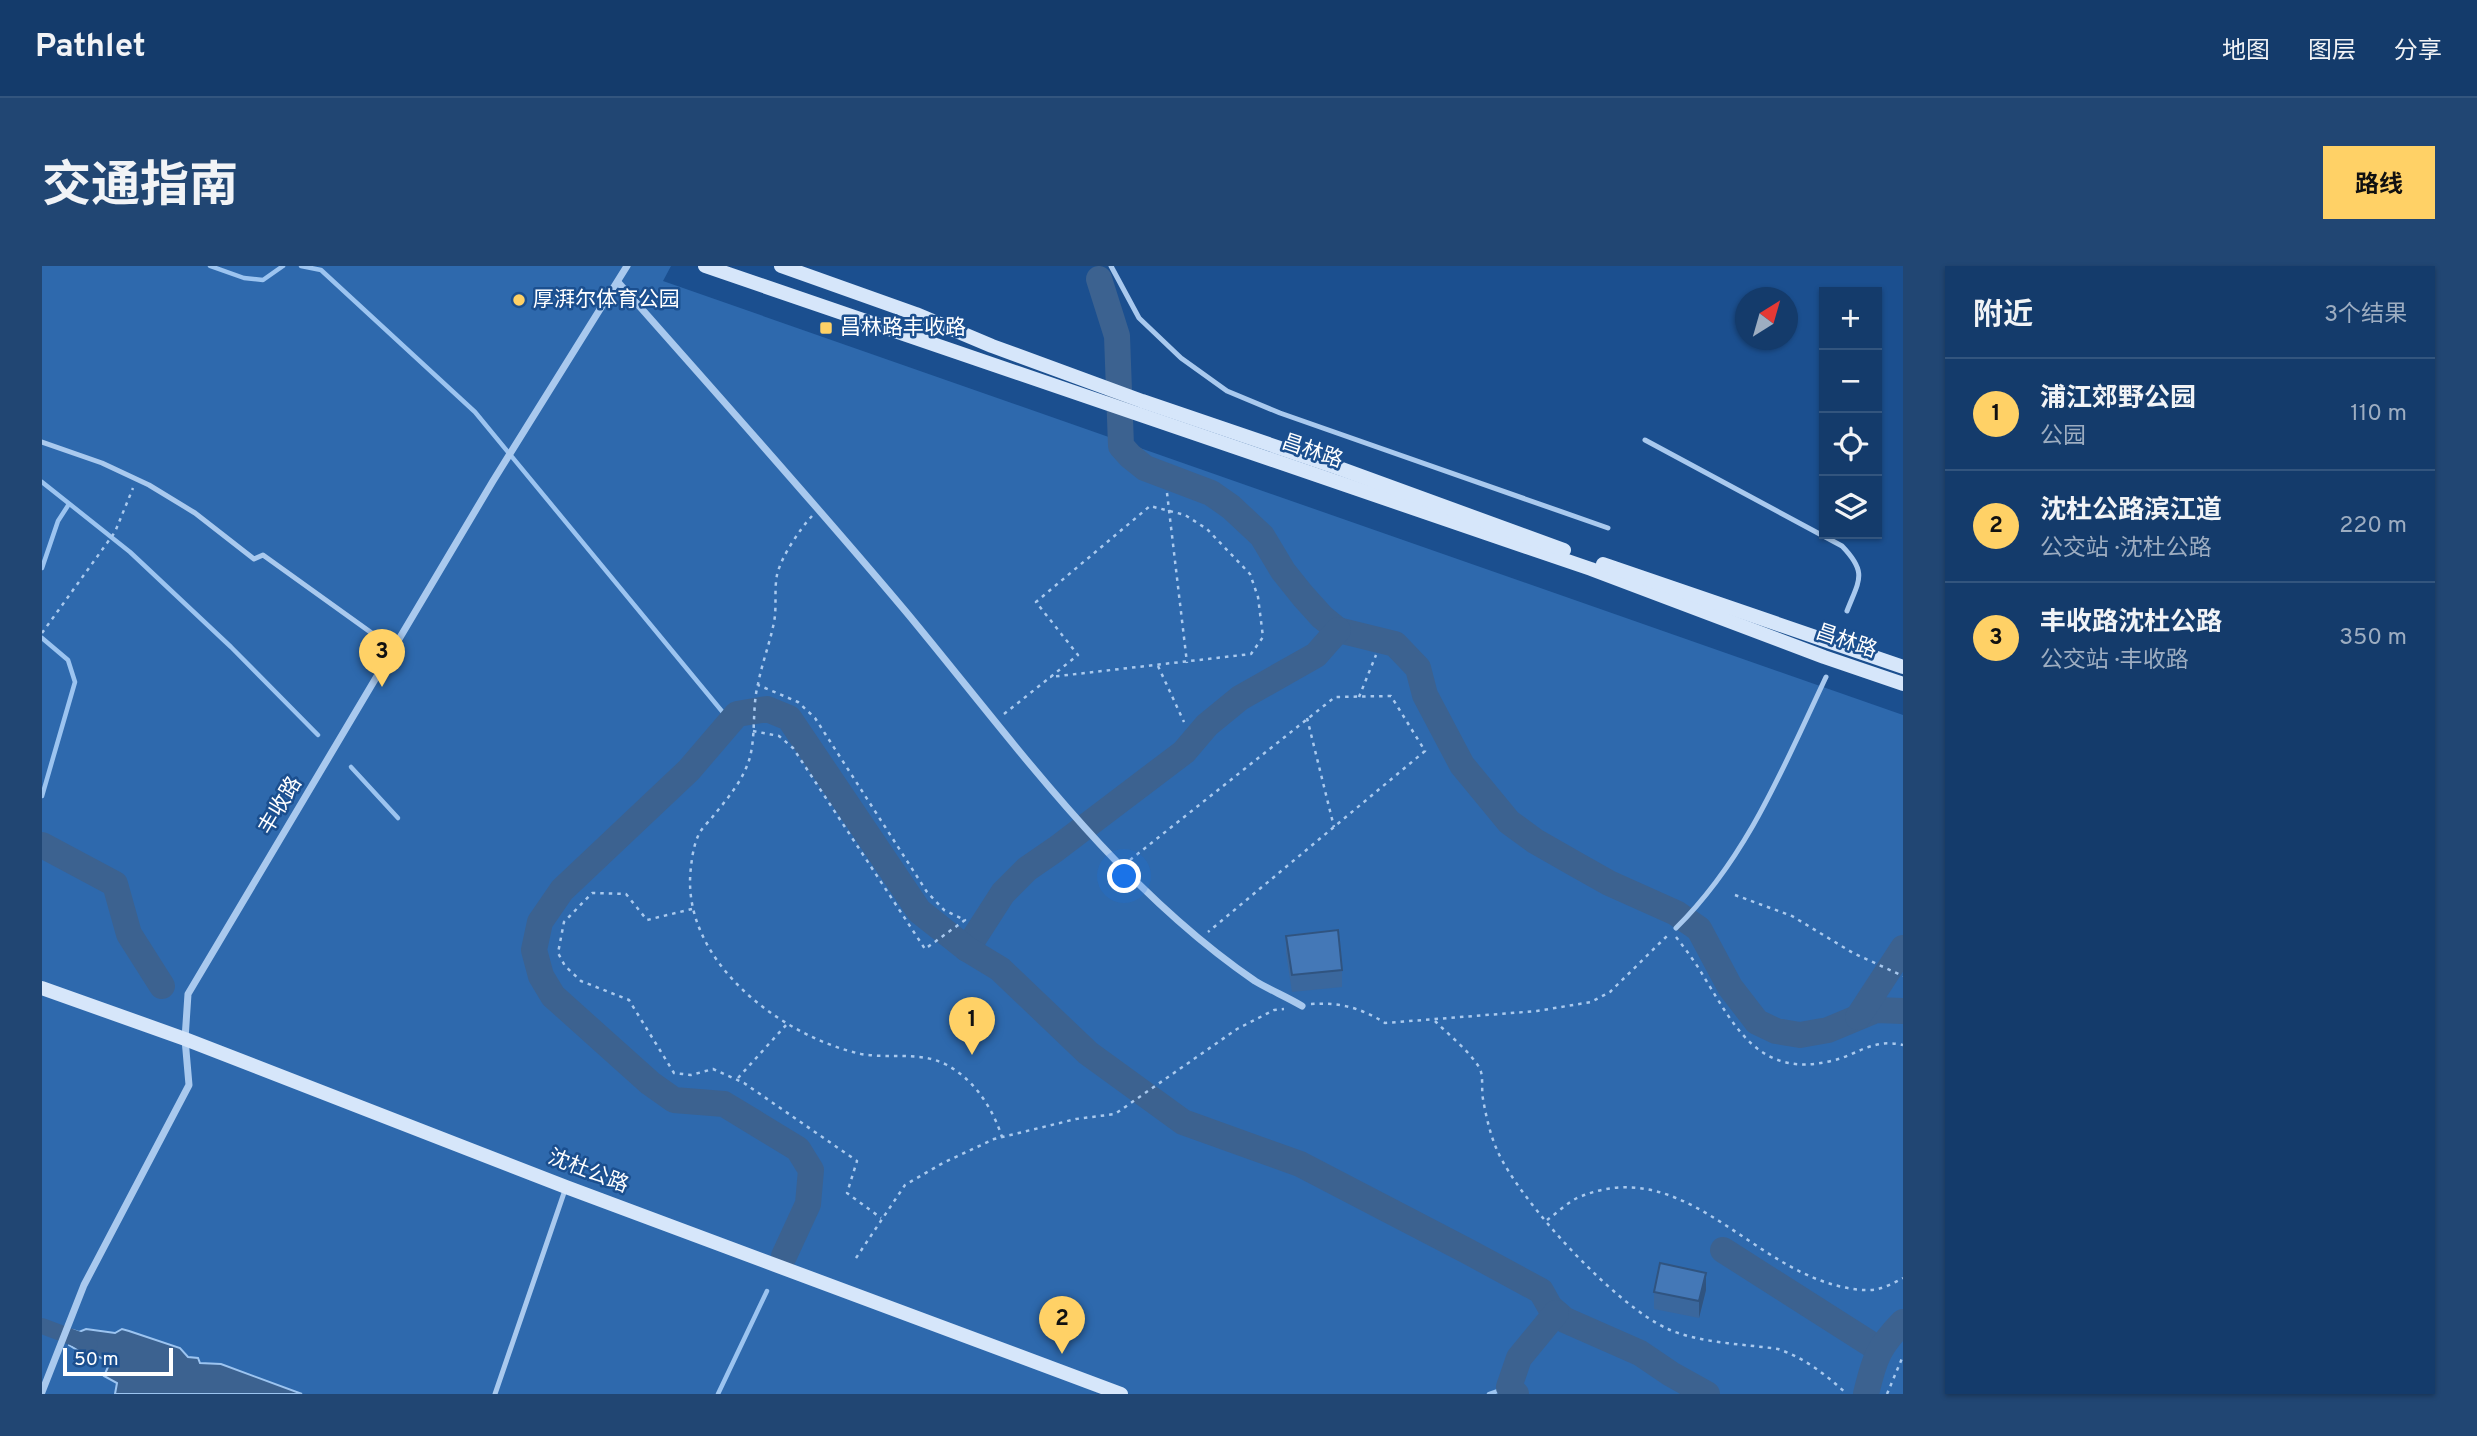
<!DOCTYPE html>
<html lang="zh">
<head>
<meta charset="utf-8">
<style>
	body { margin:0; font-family:Overpass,"Noto Sans SC",sans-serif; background:#214673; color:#f1f3f6 }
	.controls { position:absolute; right:21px; top:21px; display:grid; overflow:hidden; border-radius:0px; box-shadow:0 2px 5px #0004 }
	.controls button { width:63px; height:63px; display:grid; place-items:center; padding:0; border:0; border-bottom:2px solid #33557e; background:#143b6b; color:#f1f3f6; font:35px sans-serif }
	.compass { position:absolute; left:1693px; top:21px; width:63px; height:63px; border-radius:50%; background:#143b6b; box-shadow:0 2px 5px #0004; rotate:37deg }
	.scale { position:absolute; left:21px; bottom:18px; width:110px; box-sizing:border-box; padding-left:7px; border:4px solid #fff; border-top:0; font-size:19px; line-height:24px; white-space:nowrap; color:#fff; -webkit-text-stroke:5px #1b4f8f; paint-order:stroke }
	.you { position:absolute; left:1083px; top:611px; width:24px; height:24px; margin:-18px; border:5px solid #fff; border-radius:50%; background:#1a73e8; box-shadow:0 0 0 10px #1a73e833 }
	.badge { display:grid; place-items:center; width:46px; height:46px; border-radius:50%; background:#ffd166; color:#111; font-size:23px; font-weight:700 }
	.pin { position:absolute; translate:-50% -58px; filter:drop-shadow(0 2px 4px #0008) }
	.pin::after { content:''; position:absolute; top:37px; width:24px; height:21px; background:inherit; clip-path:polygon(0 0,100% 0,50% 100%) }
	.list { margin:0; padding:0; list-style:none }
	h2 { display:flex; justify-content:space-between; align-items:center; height:91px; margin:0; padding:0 28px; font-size:30px }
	h2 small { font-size:23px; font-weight:400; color:#9dadc1 }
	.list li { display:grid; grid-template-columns:46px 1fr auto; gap:21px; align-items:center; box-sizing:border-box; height:112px; padding:0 28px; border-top:2px solid #33557e }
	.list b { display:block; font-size:26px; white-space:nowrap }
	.list p { margin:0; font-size:23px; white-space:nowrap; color:#9dadc1 }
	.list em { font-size:23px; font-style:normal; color:#9dadc1 }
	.icon { flex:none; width:38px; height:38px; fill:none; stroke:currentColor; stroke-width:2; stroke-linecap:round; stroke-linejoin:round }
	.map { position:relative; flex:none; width:1861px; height:1128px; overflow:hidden; border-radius:0px }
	header { display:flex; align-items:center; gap:42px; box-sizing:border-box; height:98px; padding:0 35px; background:#143b6b; border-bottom:2px solid #33557e }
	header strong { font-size:33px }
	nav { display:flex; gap:38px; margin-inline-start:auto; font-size:24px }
	.intro { display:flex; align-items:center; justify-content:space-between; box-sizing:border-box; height:168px; padding:0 42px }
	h1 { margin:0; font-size:49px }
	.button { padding:18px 32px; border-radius:0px; background:#ffd166; color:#111; font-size:24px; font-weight:700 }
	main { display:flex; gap:42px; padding:0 42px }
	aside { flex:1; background:#143b6b; border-radius:0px; box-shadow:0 2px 5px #0004 }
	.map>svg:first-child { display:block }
	.green { fill:#2e69ad }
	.water { fill:#3c6290; stroke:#9cc4f0; stroke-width:2 }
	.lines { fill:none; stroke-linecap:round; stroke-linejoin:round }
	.stream { stroke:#9cc4f0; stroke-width:4.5 }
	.canal { stroke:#3c6290; stroke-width:16 }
	.river { stroke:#3c6290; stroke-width:26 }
	.path { stroke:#a9c9ee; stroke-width:2.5; stroke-dasharray:3.5 5; stroke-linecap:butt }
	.lane { stroke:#a9c9ee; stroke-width:5 }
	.street { stroke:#a9c9ee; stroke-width:7 }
	.secondary { stroke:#d6e6fa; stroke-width:14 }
	.wall { fill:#3a679d }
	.shaded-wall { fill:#305480 }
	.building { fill:#4478b7; stroke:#305480; stroke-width:2 }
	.poi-dot { fill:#ffd166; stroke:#1b4f8f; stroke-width:2.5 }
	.labels { text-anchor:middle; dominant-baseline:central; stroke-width:5; stroke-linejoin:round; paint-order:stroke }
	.poi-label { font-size:21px; fill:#fff; stroke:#1b4f8f; text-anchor:start }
	.street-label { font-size:21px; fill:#fff; stroke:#1b4f8f }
</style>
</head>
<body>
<header>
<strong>Pathlet</strong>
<nav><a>地图</a><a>图层</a><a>分享</a></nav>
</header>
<div class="intro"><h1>交通指南</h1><a class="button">路线</a></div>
<main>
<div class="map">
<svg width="1861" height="1128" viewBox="0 0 1861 1128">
	<rect width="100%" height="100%" fill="#1b4f8f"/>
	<path class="green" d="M0 0H629L621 15 1861 449V1128H0Z"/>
	<path class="water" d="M44 1063 73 1067 80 1063 87 1065 138 1082 146 1091 156 1092 158 1097 179 1098 260 1128H73L75 1117 62 1110 66 1101 65 1094 49 1088 45 1090 27 1079 31 1064 37 1066Z"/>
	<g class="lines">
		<g class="stream">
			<path d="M168 0 202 12 221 14 241 0"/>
			<path d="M259 0 279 4 433 146 688 455"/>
			<path d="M0 216 88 286 189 381 276 469"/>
			<path d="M0 302 16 255 27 238"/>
			<path d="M0 372 26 394 33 416 0 530"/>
			<path d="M309 501 356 552"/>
			<path d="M676 1128 725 1025"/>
			<path d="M1447 1128 1467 1121"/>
		</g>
		<path class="canal" d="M0 1060 48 1078"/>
		<g class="river">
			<path d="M1057 13 1075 70 1079 180 1088 190 1103 202 1169 227 1189 241 1220 270 1241 305 1261 330 1280 351 1296 364 1353 378 1376 402 1383 429 1420 499 1467 556 1493 575 1535 599 1567 617 1634 647 1657 663 1688 721 1715 756 1734 765 1758 769 1786 764 1834 744 1861 745"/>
			<path d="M0 579 73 618 87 668 120 720"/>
			<path d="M925 683 961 627 985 603 1014 583 1142 486 1165 459 1198 432 1274 389 1296 364"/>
			<path d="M1816 751 1861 682"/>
			<path d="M1681 984 1838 1084"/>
			<path d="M742 990 766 938 769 904 756 883 682 838 632 834 608 817 511 730 499 710 492 684 498 656 520 624 647 504 695 448 725 443 747 452 877 645 925 683 958 703 1046 787 1141 856 1258 898 1427 986 1499 1025 1508 1041 1523 1054 1598 1087 1629 1108 1665 1128"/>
			<path d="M1474 1128 1467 1121 1477 1092 1514 1047"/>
			<path d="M1824 1128C1832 1094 1836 1081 1861 1056"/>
		</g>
		<g class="path">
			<path d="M1125 227 1145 397"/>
			<path d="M770 250C758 263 739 291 735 309 732 324 735 341 732 356 728 377 720 397 716 418 710 441 714 467 708 491 702 513 686 532 672 549 667 556 659 562 656 570 652 579 650 591 649 601 637 693 738 770 819 788 847 793 876 785 903 798 932 813 950 841 960 871"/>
			<path d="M0 367 73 266 91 222"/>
			<path d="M1116 400 1142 456"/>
			<path d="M1317 431 1334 389"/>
			<path d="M962 448 1036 389 994 336 1108 240 1143 249 1165 263 1208 308 1216 331 1221 371 1209 388 1008 411"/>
			<path d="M1265 452 1292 561"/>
			<path d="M711 465 737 470 751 482 883 683 923 654 902 644 885 626 773 452 756 436 716 419"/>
			<path d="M1088 594 1293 431 1349 430 1383 485 1166 666"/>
			<path d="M1693 629 1750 650 1811 687 1861 710"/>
			<path d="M650 643 605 654 584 628 550 627 522 656 516 687 523 700 539 715 587 734 632 807 649 809 671 803 702 817 815 895 805 927 839 952"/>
			<path d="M1634 671C1644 684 1654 697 1662 711 1694 763 1718 812 1789 795 1816 789 1830 772 1861 779"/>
			<path d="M1269 738C1298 736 1319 742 1343 757L1495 745 1549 736 1568 726 1626 669"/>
			<path d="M1393 755C1407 769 1426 784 1437 801 1442 809 1439 823 1441 833 1444 850 1448 868 1455 884 1478 936 1574 1040 1626 1063 1656 1077 1702 1078 1736 1083 1763 1092 1784 1109 1805 1128"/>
			<path d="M696 812 745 758"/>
			<path d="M1505 954C1515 947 1525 937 1535 932 1636 888 1701 992 1789 1018 1803 1022 1821 1026 1836 1023 1844 1021 1854 1016 1861 1012"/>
			<path d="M814 992 863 919 901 897 952 873 1034 853 1073 848 1195 763 1232 744 1242 743"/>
			<path d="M1845 1128 1861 1090"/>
		</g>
		<g class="lane">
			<path d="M1069 0 1097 52 1139 92 1185 125 1238 147 1566 262"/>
			<path d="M1603 174 1800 280C1826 307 1817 314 1805 345"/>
			<path d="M0 176 60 197 107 219 153 247 212 293 221 289 352 383"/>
			<path d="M1634 662C1705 592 1742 500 1784 411"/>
			<path d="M453 1128 523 924"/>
		</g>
		<g class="street">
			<path d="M576 16C673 126 771 235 865 347 972 476 1073 619 1213 715 1228 724 1245 731 1260 740"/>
			<path d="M0 1126 42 1019 147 819 143 773 146 728 451 215 585 0"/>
		</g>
		<g class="secondary">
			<path d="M663 0 1549 303 1782 391 1861 418"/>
			<path d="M739 0 874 48 950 80 1100 135 1294 201 1522 284"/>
			<path d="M1561 298 1861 401"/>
			<path d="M0 722 143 773 524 921 1079 1128"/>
		</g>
	</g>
	<g class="wall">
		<path d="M1244 670 1300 704V721L1250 726 1244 687Z"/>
		<path d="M1664 1024 1657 1052 1612 1043V1026Z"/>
	</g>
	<path class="shaded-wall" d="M1664 1007V1024L1657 1052V1035Z"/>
	<g class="building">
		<path d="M1296 664 1300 704 1250 709 1244 670Z"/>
		<path d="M1618 997 1664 1007 1657 1035 1612 1026Z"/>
	</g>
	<g class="poi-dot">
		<circle cx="477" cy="34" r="7"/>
		<rect x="777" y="55" width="14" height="14" rx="3.5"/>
	</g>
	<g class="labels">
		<g class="poi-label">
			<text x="491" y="34">厚湃尔体育公园</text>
			<text x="798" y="62">昌林路丰收路</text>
		</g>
		<g class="street-label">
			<text transform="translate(1270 186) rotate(19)">昌林路</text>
			<text transform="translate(1804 376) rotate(19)">昌林路</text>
			<text transform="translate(239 540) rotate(-59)">丰收路</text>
			<text transform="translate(546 906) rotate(21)">沈杜公路</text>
		</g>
	</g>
</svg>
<div class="controls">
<button>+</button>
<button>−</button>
<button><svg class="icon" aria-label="locate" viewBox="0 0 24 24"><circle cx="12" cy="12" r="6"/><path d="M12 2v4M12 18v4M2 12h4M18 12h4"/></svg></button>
<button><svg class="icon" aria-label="layers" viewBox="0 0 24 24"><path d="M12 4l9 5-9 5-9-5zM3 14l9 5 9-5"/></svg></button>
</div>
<svg class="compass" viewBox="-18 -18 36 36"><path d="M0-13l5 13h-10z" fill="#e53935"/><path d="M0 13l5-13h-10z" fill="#9dadc1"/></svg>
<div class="scale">50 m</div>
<div class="you"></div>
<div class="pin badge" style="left:930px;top:789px">1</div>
<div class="pin badge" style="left:1020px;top:1088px">2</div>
<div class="pin badge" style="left:340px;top:421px">3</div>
</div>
<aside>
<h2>附近<small>3个结果</small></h2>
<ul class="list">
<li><span class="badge">1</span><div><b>浦江郊野公园</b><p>公园</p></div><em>110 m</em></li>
<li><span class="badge">2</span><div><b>沈杜公路滨江道</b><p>公交站 · 沈杜公路</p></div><em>220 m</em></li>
<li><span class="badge">3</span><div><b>丰收路沈杜公路</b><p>公交站 · 丰收路</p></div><em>350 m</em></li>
</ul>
</aside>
</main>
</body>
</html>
